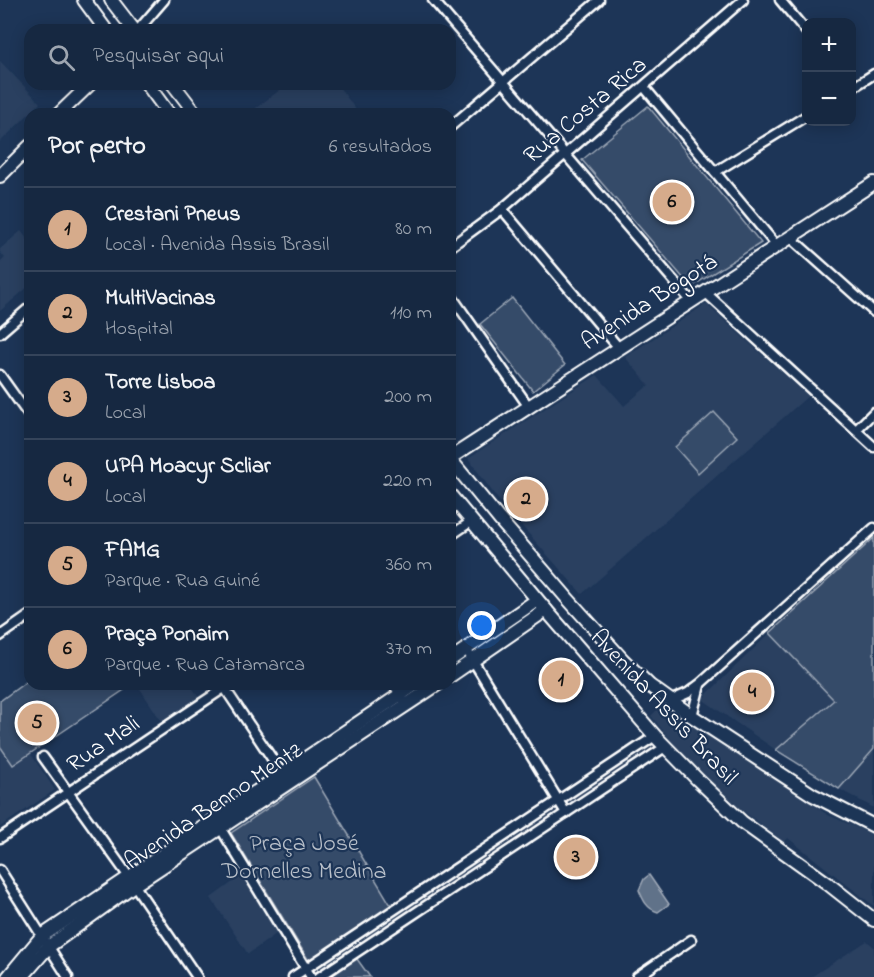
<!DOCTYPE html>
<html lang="pt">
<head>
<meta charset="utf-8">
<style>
	body { margin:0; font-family:"Indie Flower",sans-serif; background:#1f3048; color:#f1f3f6 }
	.controls { position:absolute; right:18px; top:18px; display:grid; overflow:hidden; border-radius:12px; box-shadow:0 3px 15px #0003 }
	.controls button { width:54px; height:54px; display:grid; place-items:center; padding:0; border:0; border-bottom:2px solid #35445a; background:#162841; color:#f1f3f6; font:30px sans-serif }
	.you { position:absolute; left:482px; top:626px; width:21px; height:21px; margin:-15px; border:4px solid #fff; border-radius:50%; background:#1a73e8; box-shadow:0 0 0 9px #1a73e833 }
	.badge { display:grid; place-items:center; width:39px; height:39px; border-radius:50%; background:#d6ab8b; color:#111; font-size:20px; font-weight:700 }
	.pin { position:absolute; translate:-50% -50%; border:3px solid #fff; box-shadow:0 2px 6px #0006 }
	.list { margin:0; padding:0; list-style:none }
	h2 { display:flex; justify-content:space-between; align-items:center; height:78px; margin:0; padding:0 24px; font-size:26px }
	h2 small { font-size:20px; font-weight:400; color:#9ea6b1 }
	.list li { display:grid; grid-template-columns:39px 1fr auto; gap:18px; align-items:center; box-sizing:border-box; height:84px; padding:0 24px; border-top:2px solid #35445a }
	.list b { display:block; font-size:22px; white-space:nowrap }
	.list p { margin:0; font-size:20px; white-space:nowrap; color:#9ea6b1 }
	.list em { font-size:20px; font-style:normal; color:#9ea6b1 }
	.icon { flex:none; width:33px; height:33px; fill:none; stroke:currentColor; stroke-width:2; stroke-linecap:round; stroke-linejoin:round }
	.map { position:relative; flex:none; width:874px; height:977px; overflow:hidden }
	.search { position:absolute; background:#162841; box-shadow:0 3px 15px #0003; left:24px; top:24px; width:432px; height:66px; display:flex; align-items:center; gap:15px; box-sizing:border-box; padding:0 21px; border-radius:18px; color:#9ea6b1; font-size:22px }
	.panel { position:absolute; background:#162841; box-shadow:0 3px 15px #0003; left:24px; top:108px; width:432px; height:582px; border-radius:18px }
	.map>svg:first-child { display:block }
	.built { fill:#2a4161 }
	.green { fill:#364b69; stroke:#9aa5b4; stroke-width:1.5 }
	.water { fill:#617289; stroke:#a0aab8; stroke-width:1.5 }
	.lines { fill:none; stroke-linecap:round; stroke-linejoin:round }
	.street-casing { stroke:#fff; stroke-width:13 }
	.secondary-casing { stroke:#fff; stroke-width:16 }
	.street { stroke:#1d3557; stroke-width:8 }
	.secondary { stroke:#1d3557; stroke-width:12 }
	.labels { text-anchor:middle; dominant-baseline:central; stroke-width:4.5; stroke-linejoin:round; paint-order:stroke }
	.street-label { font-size:24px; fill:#fff; stroke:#1d3557 }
	.park-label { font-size:24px; fill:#b9c0ca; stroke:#1d3557 }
</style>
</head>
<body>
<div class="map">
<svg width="874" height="977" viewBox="0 0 874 977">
	<rect width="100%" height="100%" fill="#1d3557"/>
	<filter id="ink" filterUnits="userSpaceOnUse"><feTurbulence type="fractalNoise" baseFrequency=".0167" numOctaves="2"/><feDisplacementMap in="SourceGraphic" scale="12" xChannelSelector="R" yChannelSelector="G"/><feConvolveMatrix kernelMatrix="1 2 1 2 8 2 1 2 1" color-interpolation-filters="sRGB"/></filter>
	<g filter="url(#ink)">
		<g class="built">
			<path d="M0 61 40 103 0 142Z"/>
			<path d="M288 84H337L359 114H248Z"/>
			<path d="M21 231 30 243V285L0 311V263L5 258 0 252V249Z"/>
			<path d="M706 304 808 396 582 594 497 498 468 458 597 375 624 406 649 385 625 357Z"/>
			<path d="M770 633 834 700 776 750 702 699Z"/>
			<path d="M137 684H190L199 698 162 722Z"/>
			<path d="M661 701 828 815 874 835V906L788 838 784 842 738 807 682 754 651 716 657 710Z"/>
			<path d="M0 746 13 764 30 753 55 790 0 827Z"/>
			<path d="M874 749V808L839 789Z"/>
			<path d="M244 874 280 931 248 954 211 898Z"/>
			<path d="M867 941 874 947V977H811Z"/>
		</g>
		<g class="green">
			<path d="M648 106 761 243 691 287 582 160Z"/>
			<path d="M512 298 565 365 533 391 480 324Z"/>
			<path d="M714 412 737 437 698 473 675 447Z"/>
			<path d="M874 538V749L839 789 776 750 834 700 770 633Z"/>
			<path d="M30 679V684H133L13 765 0 746V701Z"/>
			<path d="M314 777 392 907 311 964 231 833Z"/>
			<path d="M357 959 370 977H330Z"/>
		</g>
		<path class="water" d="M649 875 669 904 658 912C647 909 643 900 639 890L644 879Z"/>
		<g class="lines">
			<defs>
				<g id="street">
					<path d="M433 0 691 301"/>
					<path d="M780 0 806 31"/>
					<path d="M138 30 164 0"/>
					<path d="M644 87 776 245"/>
					<path d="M852 88 874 74"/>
					<path d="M450 127 599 0"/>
					<path d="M715 172 806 116"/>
					<path d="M502 209 619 348"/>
					<path d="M790 237 874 312"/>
					<path d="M450 247 502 209 743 0"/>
					<path d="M705 292 874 447"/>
					<path d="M450 294 529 407"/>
					<path d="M0 333 30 307"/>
					<path d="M0 375 30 417"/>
					<path d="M856 430 874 412"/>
					<path d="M450 536 472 521"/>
					<path d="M0 636 30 615"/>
					<path d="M466 649 566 813"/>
					<path d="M222 684 285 778"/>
					<path d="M393 684 403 699"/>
					<path d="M670 701 688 693 700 684 874 528"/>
					<path d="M692 716 700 685"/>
					<path d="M43 757 129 877 197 977"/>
					<path d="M218 824 311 977"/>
					<path d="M0 838 230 684"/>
					<path d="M0 870 68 977"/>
					<path d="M293 977 655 736"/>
					<path d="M319 977 665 747"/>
					<path d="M637 977 691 940"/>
				</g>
				<g id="secondary">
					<path d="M84 0 106 30"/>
					<path d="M111 0 134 30"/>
					<path d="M147 84 169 114"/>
					<path d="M173 84 196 114"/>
					<path d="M59 114 90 84"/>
					<path d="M0 176 30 146"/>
					<path d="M450 458 874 183"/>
					<path d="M450 459 499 519 567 598 623 660 650 686 692 716 813 795 874 826"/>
					<path d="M450 495 546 610 655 736 698 780 742 822 827 883 874 920"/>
					<path d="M450 660 537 600"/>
					<path d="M450 676 546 610"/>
					<path d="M8 977 42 936 416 684"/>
					<path d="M22 977 48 947 134 885 438 684"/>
				</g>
			</defs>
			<use href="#street" class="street-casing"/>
			<use href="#secondary" class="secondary-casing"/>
			<use href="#street" class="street"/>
			<use href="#secondary" class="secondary"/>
		</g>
	</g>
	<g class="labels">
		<g class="street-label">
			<text transform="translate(586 111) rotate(-40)">Rua Costa Rica</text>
			<text transform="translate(650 303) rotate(-33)">Avenida Bogotá</text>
			<text transform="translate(663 708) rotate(47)">Avenida Assis Brasil</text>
			<text transform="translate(104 745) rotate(-34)">Rua Mali</text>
			<text transform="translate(214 807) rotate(-34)">Avenida Benno Mentz</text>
		</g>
		<g class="park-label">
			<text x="304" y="844">Praça José<tspan x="304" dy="28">Dornelles Medina</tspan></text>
		</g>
	</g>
</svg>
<div class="controls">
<button>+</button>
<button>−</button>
</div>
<div class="you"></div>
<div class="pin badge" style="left:561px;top:680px">1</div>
<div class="pin badge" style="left:526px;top:499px">2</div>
<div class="pin badge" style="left:576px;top:857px">3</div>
<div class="pin badge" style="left:752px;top:692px">4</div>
<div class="pin badge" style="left:37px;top:723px">5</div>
<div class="pin badge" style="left:672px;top:202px">6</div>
<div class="search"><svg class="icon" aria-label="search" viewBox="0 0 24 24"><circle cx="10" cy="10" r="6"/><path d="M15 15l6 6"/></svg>Pesquisar aqui</div>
<section class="panel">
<h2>Por perto<small>6 resultados</small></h2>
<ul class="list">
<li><span class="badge">1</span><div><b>Crestani Pneus</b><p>Local · Avenida Assis Brasil</p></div><em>80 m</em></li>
<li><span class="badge">2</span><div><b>MultiVacinas</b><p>Hospital</p></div><em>110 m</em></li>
<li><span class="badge">3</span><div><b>Torre Lisboa</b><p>Local</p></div><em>200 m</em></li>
<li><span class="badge">4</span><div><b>UPA Moacyr Scliar</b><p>Local</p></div><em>220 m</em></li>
<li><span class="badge">5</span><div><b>FAMG</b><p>Parque · Rua Guiné</p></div><em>360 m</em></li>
<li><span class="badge">6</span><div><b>Praça Ponaim</b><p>Parque · Rua Catamarca</p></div><em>370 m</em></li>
</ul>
</section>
</div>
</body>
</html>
